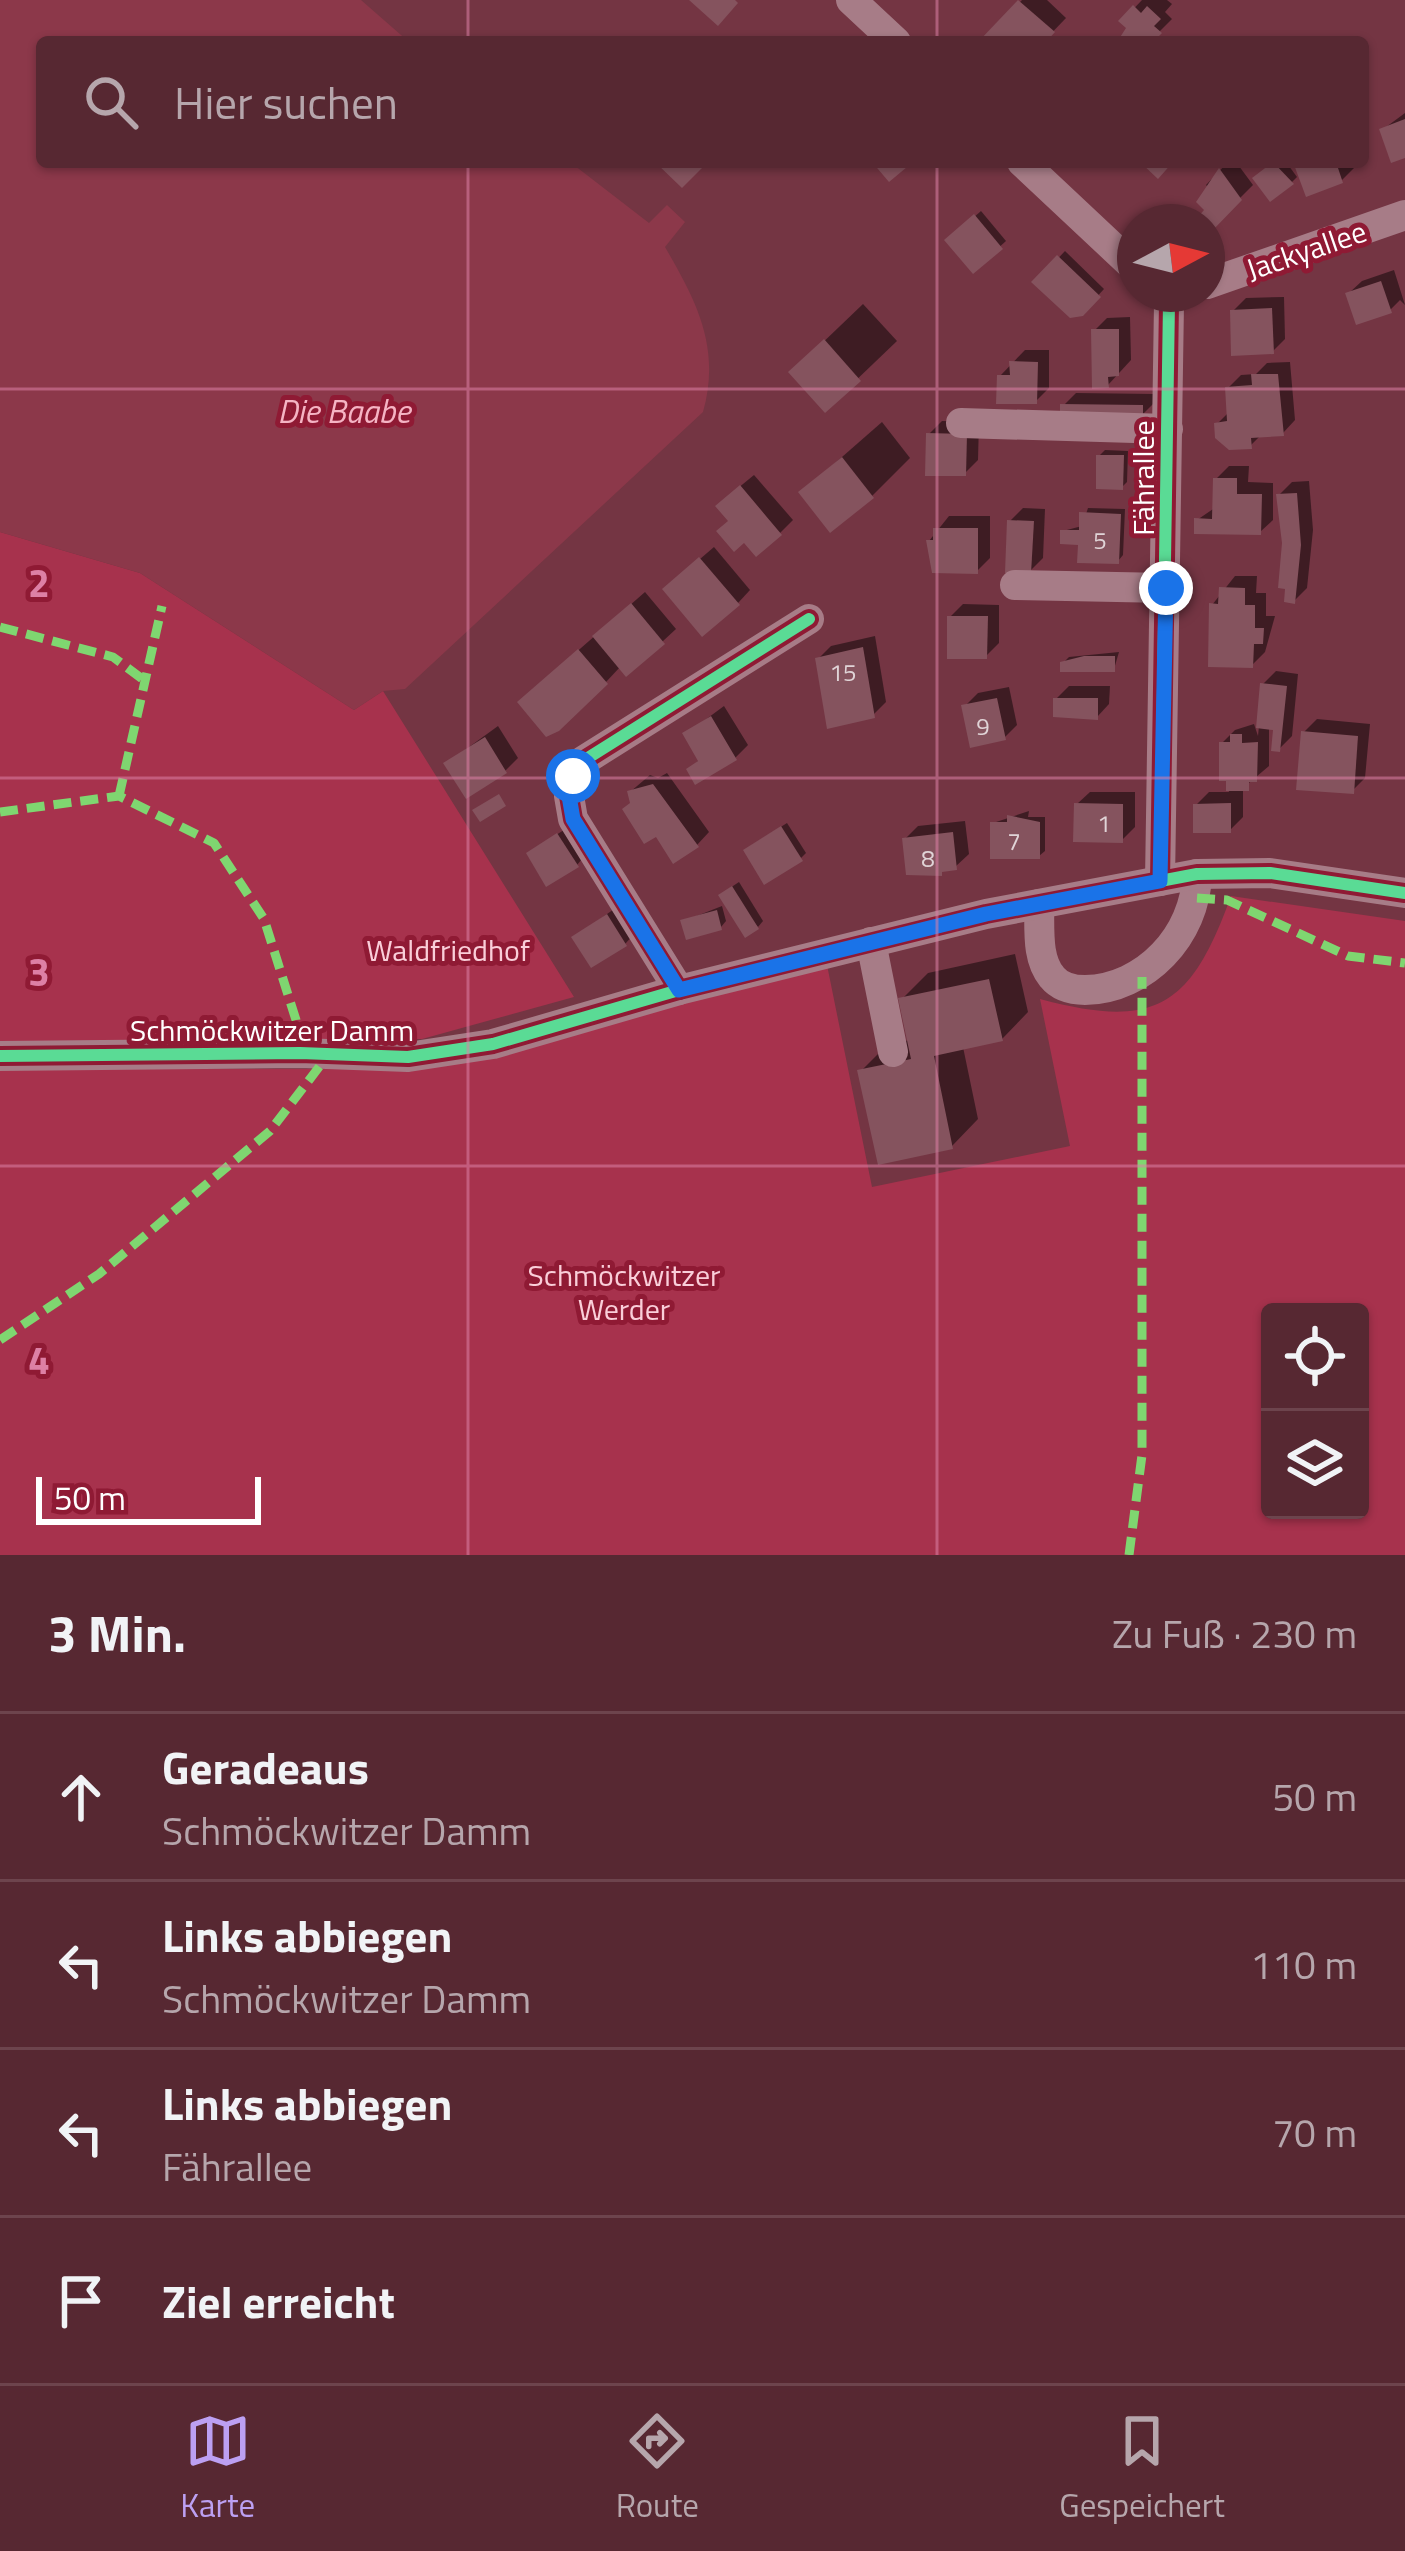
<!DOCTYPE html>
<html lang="de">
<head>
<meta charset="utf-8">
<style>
	body { margin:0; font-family:"Titillium Web",sans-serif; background:#5d303a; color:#f1f3f6 }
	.controls { position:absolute; right:36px; bottom:36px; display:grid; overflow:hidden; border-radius:12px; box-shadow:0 3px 9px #0004 }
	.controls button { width:108px; height:108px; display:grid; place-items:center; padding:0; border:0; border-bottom:3px solid #6d444d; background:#572832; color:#f1f3f6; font:60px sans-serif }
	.compass { position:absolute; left:1117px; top:204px; width:108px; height:108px; border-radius:50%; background:#572832; box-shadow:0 3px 9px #0004; rotate:83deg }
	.scale { position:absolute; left:36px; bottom:30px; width:225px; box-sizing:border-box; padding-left:12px; border:6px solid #fff; border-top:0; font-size:33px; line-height:42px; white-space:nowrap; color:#fff; -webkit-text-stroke:9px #8f1a34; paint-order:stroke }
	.stop { position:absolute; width:36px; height:36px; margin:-27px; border:9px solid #1a73e8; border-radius:50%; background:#fff }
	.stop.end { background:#1a73e8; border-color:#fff; box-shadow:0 3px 12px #0008 }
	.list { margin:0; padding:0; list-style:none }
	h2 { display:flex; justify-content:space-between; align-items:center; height:156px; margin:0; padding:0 48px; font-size:51px }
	h2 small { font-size:39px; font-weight:400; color:#b6a6ac }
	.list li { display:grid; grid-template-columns:78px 1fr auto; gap:36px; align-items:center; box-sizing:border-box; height:168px; padding:0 48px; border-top:3px solid #6d444d }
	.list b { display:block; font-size:45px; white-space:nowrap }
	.list p { margin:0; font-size:39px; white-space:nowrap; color:#b6a6ac }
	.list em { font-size:39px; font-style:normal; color:#b6a6ac }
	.icon { flex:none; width:66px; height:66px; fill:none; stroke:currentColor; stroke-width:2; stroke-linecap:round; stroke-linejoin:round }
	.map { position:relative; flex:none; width:1405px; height:1555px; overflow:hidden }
	.search { position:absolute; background:#572832; box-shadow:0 3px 9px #0004; left:36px; right:36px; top:36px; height:132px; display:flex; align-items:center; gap:30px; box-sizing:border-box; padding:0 42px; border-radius:12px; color:#b6a6ac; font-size:45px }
	.sheet { height:828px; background:#572832 }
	nav { display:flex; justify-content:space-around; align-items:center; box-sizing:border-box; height:168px; border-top:3px solid #6d444d; background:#572832; font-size:33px; color:#b6a6ac }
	nav a { display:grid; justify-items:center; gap:6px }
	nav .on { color:#bca0f2 }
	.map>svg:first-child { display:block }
	.green { fill:#a7324d; fill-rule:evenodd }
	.water { fill:#8c384a }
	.shadow { fill:#0007 }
	.building { fill:#85535e }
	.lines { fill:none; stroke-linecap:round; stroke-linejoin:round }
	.minor { stroke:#a77c87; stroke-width:30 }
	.quiet { stroke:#7fd670; stroke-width:9; stroke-dasharray:18 9; stroke-linecap:butt }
	.cycleway-casing { stroke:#8f1a34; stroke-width:20 }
	.cycleway { stroke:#5adb95; stroke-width:12 }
	.route { stroke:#1a73e8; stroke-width:15 }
	.grid { fill:none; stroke:#dd80a5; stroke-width:3; stroke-opacity:0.55 }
	.labels { text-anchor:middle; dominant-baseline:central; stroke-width:10; stroke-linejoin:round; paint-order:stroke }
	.number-label { font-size:24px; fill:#e0d4d7 }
	.street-label { font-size:30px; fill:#fff; stroke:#8f1a34 }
	.park-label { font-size:30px; fill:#faced9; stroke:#8f1a34 }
	.water-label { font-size:33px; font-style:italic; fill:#f5b4c4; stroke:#8f1a34 }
	.grid-label { font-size:39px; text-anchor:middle; font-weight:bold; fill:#dd80a5; stroke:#8f1a34; stroke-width:10; stroke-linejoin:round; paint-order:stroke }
</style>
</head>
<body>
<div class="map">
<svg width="1405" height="1555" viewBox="0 0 1405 1555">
	<rect width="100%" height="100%" fill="#743543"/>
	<g class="green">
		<path d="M0 532 140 573 354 710 383 691 574 997 422 1039 0 1043Z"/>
		<path d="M1231 896 1405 921V1555H0V1069H380L827 965 872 1187 1070 1146 1040 999C1156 1030 1191 1007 1231 896ZM1270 1312H1360V1510H1270Z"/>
	</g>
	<path class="water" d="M0 0H361L409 42H42V162H570L649 223 667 205 685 222 665 247C697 302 721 348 703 412L405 689 383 691 354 710 140 573 0 532Z"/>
	<g class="shadow">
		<path d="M1022 0H1047L1066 18 1043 42H982Z"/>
		<path d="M1142 0H1167L1172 4 1165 12 1172 19 1149 42H1120L1130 28 1122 21Z"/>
		<path d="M1405 113V154L1382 130Z"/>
		<path d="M1228 162H1236L1253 185 1212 226 1211 190 1206 185Z"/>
		<path d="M1275 162H1286L1297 177 1292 182 1262 173Z"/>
		<path d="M1296 162H1353L1355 167 1342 180Z"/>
		<path d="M981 211 1006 241 974 270 948 240Z"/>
		<path d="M1065 251 1104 289 1082 313 1036 282Z"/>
		<path d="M1394 270 1405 305 1400 300 1390 310 1349 293 1362 281Z"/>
		<path d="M1284 297 1285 339 1273 351 1233 311 1246 298Z"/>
		<path d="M863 304 897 341 826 409 792 372Z"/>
		<path d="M1130 317 1131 360 1108 385 1094 331 1107 318Z"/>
		<path d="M1025 350H1049V388L1036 401 1000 376Z"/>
		<path d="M1290 362 1295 420 1283 433 1262 434 1250 446 1217 424 1229 412 1228 388 1241 375 1256 374 1267 363Z"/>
		<path d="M1076 393 1155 394V402L1142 415 1063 406Z"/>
		<path d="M942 421 979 422 978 460 965 473 929 434Z"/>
		<path d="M882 422 910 458 872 496 802 492Z"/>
		<path d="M1105 450 1128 451 1127 482 1122 487 1099 456Z"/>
		<path d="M1229 466H1249L1248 482 1273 483V520L1260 532 1197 520 1216 507V479Z"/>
		<path d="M754 475 793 520 780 533 732 520V493Z"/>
		<path d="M1309 481 1313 530 1307 588 1294 601 1279 495 1292 482Z"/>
		<path d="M1023 508 1045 509 1043 558 1030 571 1010 521Z"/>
		<path d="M1088 508 1125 509 1123 555 1118 561 1063 531 1082 526Z"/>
		<path d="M949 516H990V558L977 571 929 541Z"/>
		<path d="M714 547 750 590 738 603 679 577Z"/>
		<path d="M1235 576H1257L1256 593H1266V616H1275L1265 652 1252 665 1212 605Z"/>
		<path d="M645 592 676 629 663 641 627 673 621 666 606 682 533 690Z"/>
		<path d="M963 604 999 605V643L986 656 950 617Z"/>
		<path d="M875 636 886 702 873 715 818 659 831 646Z"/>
		<path d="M1119 652 1114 669 1063 663 1069 657Z"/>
		<path d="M1276 671 1298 674 1292 736 1279 749 1276 728 1269 727V766L1243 788V817L1230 830 1196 805 1209 792H1229L1222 743 1235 730 1254 724 1258 736 1263 684Z"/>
		<path d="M1069 686H1110L1109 704 1097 717 1056 699Z"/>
		<path d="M1009 687 1017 725 1004 738 965 706 978 693Z"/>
		<path d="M724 706 748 745 735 758 690 769 700 759 686 734Z"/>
		<path d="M1317 719 1370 724 1365 778 1352 791 1304 732Z"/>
		<path d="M498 726 518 758 505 771 447 763Z"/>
		<path d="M667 773 709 832 697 845 630 792 650 775 658 778Z"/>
		<path d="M1090 792H1135V827L1122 840 1077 804Z"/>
		<path d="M1029 811 1028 817H1045V851L1039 856 993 823Z"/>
		<path d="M965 821 969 854 955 867 905 839 918 826Z"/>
		<path d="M787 823 806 853 801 858 752 845Z"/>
		<path d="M564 830 582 859 577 865 535 848Z"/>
		<path d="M739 882 763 921 758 927 727 890Z"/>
		<path d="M621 904 637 931 625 944 575 937Z"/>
		<path d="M722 906 726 921 721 927 684 921Z"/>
		<path d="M1015 954 1028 1012 1002 1039 963 1047 978 1119 952 1146 861 1071 887 1045 910 1040 902 999 928 973Z"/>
	</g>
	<g class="building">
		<path d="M689 0H735L738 3 718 26Z"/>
		<path d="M1018 0 1055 32 1046 42H978Z"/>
		<path d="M1133 5 1141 13 1147 6 1161 19 1154 26 1162 33 1153 42H1117L1126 28 1118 21Z"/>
		<path d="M1405 119V158L1391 163 1379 129Z"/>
		<path d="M655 162H708L682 188Z"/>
		<path d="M872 162H913L889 182Z"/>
		<path d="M1140 162H1173L1158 179Z"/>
		<path d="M1273 162 1294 184 1270 202 1252 178Z"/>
		<path d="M1293 162H1336L1343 183 1306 197Z"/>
		<path d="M1219 168 1242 200 1212 231 1198 217 1204 210 1196 202Z"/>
		<path d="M974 214 1003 249 973 274 944 240Z"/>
		<path d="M1057 255 1101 297 1083 316 1070 318 1031 282Z"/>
		<path d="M1381 281 1392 313 1356 325 1345 293Z"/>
		<path d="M1272 308 1274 354 1231 356 1230 310Z"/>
		<path d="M1091 329H1119V376L1108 377 1109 388 1092 389Z"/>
		<path d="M824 339 861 381 825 413 788 372Z"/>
		<path d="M1009 361 1038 362 1037 404H996L997 375H1010Z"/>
		<path d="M1251 374H1278L1284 436 1251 438 1252 449 1229 450 1215 438 1214 423 1227 421 1225 387 1252 385Z"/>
		<path d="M1060 404 1143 405V418L1060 417Z"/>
		<path d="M926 433 967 434 966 476H925Z"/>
		<path d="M1096 455H1124L1123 490 1096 489Z"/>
		<path d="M842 457 874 498 830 533 798 492Z"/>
		<path d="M1213 478H1237V494H1262L1261 535 1194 534V518L1212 519Z"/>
		<path d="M740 485 782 535 756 557 744 543 734 552 716 531 728 521 715 506Z"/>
		<path d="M1297 493 1301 545 1295 604 1284 602 1285 589 1278 588 1282 543 1276 494Z"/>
		<path d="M1079 512 1121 514 1119 564 1077 563 1078 545 1060 544V530H1079Z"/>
		<path d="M1007 520 1034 521 1031 574 1005 573Z"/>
		<path d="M933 528H978V574L932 573 926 540H933Z"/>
		<path d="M699 557 740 605 702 637 662 589Z"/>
		<path d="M1219 587 1245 588V605H1255V628H1264L1263 644H1254L1253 668 1208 667 1209 603 1218 604Z"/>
		<path d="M631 603 665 644 626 677 592 636Z"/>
		<path d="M947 616H988L987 659H947Z"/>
		<path d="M863 647 875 718 827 729 815 658Z"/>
		<path d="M578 649 608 684 559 731 546 737 517 702Z"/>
		<path d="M1084 656H1115V672H1060V662Z"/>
		<path d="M1260 683 1287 686 1280 752 1271 751 1273 730 1256 728Z"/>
		<path d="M997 698 1006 740 970 748 961 705Z"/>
		<path d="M1053 698H1098V720L1053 717Z"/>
		<path d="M711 716 737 760 695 785 686 769 698 761 682 733Z"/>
		<path d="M1301 731 1358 736 1354 794 1296 790Z"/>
		<path d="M1230 734H1242V743L1258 742 1257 782H1249V791H1226V781H1219V742H1230Z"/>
		<path d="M485 737 507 773 466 799 443 763Z"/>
		<path d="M653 784 699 847 673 864 656 837 644 844 622 809 630 803 627 791Z"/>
		<path d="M499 794 506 806 480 822 472 810Z"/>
		<path d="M1074 803 1123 804V843L1073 842Z"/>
		<path d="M1231 803V833H1193V804Z"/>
		<path d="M1007 815 1040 822V859H990V822H1007Z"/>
		<path d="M781 826 803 861 764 885 743 850Z"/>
		<path d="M953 832 957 870 942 872V876L906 875 902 838Z"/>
		<path d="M557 833 579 867 546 887 526 853Z"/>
		<path d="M732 886 759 929 745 938 718 895Z"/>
		<path d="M717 910 722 930 686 940 680 920Z"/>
		<path d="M607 914 627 946 591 968 571 937Z"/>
		<path d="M989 979 1003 1041 934 1056 953 1149 878 1165 857 1070 911 1059 898 998Z"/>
	</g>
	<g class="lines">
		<g class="minor">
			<path d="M851 0 896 42"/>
			<path d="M1022 162 1135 268"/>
			<path d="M1207 284 1405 215"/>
			<path d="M961 423 1168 429"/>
			<path d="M1015 585 1167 588"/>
			<path d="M1160 881 1169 303 1160 294"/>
			<path d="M1039 904C1040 928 1036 958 1052 977 1060 987 1073 990 1085 990 1145 989 1196 935 1197 874"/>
			<path d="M871 942 893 1052"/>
			<path d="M679 990 573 819 569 796 583 761 809 619"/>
			<path d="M0 1056 300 1053 408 1057 493 1044 679 990 986 914 1197 874 1270 873 1405 893"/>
		</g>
		<g class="quiet">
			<path d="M0 627 113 657 145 681"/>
			<path d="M119 796 162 606"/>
			<path d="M0 812 119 796 214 843 264 919 296 1020 300 1053"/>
			<path d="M1197 898 1227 900 1348 956 1405 963"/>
			<path d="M0 1340 99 1274 270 1131 329 1054"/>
			<path d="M1129 1555 1142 1455V977"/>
		</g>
		<defs>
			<g id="cycleway">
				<path d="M1160 881 1169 303 1160 294"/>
				<path d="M679 990 573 819 569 796 583 761 809 619"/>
				<path d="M0 1056 300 1053 408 1057 493 1044 679 990 986 914 1197 874 1270 873 1405 893"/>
			</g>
		</defs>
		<use href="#cycleway" class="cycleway-casing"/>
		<use href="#cycleway" class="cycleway"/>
	</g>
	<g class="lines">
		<path class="route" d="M573 776 569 796 573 819 679 990 986 914 1160 881 1166 588"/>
	</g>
	<path class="grid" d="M468 0V42M937 0V42M468 162V1555M937 162V1555M0 389H1405M0 778H1405M0 1166H1405"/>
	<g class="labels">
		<g class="number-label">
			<text x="1100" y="540">5</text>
			<text x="843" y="672">15</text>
			<text x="983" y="726">9</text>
			<text x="1104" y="823">1</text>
			<text x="1014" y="841">7</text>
			<text x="928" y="858">8</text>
		</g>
		<g class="street-label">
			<text transform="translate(1306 250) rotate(-19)">Jackyallee</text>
			<text transform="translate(1143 478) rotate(-90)">Fährallee</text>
			<text x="272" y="1030">Schmöckwitzer Damm</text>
		</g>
		<g class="park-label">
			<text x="448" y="950">Waldfriedhof</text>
			<text x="624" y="1275">Schmöckwitzer<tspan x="624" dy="34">Werder</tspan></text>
		</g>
		<g class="water-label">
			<text x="344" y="411">Die Baabe</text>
		</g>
	</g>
	<g class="grid-label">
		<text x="39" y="597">2</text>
		<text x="39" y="986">3</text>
		<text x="39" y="1374">4</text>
	</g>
</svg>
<div class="controls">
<button><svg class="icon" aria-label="locate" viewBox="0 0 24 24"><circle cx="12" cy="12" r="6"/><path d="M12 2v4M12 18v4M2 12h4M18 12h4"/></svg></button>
<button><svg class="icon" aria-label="layers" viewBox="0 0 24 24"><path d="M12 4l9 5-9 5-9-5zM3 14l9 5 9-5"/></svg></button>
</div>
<svg class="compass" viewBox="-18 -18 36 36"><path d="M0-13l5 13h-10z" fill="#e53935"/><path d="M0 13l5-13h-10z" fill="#b6a6ac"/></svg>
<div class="scale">50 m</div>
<div class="stop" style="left:573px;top:776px"></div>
<div class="stop end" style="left:1166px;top:588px"></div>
<div class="search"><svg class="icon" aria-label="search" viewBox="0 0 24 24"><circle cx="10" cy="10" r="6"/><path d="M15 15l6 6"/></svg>Hier suchen</div>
</div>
<section class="sheet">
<h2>3 Min.<small>Zu Fuß · 230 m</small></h2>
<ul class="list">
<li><svg class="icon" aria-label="ahead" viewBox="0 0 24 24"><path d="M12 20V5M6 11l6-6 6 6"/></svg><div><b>Geradeaus</b><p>Schmöckwitzer Damm</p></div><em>50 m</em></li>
<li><svg class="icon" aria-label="left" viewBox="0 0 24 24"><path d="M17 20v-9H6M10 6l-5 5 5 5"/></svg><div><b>Links abbiegen</b><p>Schmöckwitzer Damm</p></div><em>110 m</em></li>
<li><svg class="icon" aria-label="left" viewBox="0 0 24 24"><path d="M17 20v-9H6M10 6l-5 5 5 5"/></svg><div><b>Links abbiegen</b><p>Fährallee</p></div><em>70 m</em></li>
<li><svg class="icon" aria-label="arrive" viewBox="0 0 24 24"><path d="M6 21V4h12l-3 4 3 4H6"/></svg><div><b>Ziel erreicht</b></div></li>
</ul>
</section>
<nav>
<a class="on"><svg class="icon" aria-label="map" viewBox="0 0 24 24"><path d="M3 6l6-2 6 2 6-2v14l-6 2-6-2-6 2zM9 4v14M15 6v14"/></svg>Karte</a>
<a><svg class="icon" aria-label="directions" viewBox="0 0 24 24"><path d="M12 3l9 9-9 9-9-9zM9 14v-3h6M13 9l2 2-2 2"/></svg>Route</a>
<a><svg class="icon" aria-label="saved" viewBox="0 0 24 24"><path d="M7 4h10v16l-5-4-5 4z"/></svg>Gespeichert</a>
</nav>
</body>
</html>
